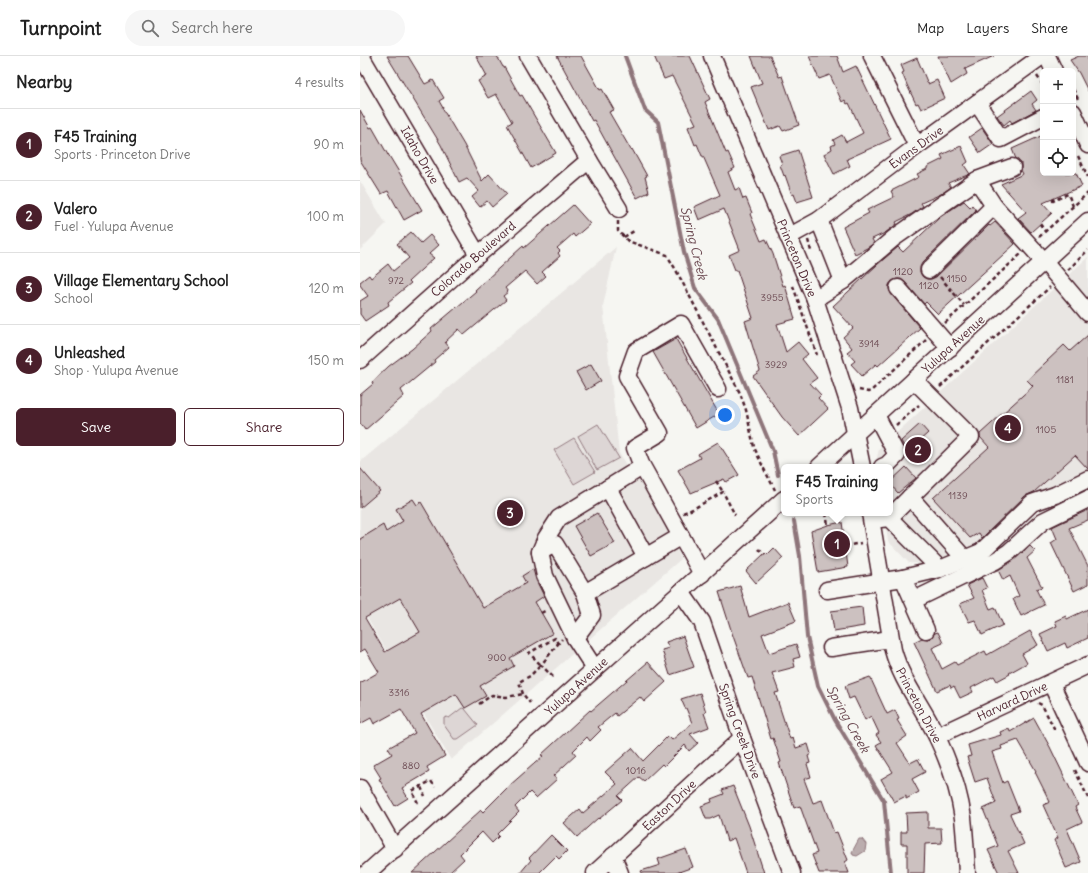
<!DOCTYPE html>
<html lang="en">
<head>
<meta charset="utf-8">
<style>
	body { margin:0; font-family:Delius,sans-serif; background:#f6f6f6; color:#222 }
	.controls { position:absolute; right:12px; top:12px; display:grid; overflow:hidden; border-radius:6px; box-shadow:0 4px 16px #0002 }
	.controls button { width:36px; height:36px; display:grid; place-items:center; padding:0; border:0; border-bottom:1px solid #e0e0e0; background:#fff; color:#222; font:20px sans-serif }
	.you { position:absolute; left:365px; top:359px; width:14px; height:14px; margin:-10px; border:3px solid #fff; border-radius:50%; background:#1a73e8; box-shadow:0 0 0 6px #1a73e833 }
	.badge { display:grid; place-items:center; width:26px; height:26px; border-radius:50%; background:#4a1f2b; color:#fff; font-size:13px; font-weight:700 }
	.pin { position:absolute; translate:-50% -50%; border:2px solid #fff; box-shadow:0 1px 4px #0006 }
	.popup { position:absolute; left:421px; top:408px; width:112px; height:52px; box-sizing:border-box; display:grid; place-content:center; border-radius:6px; background:#fff; filter:drop-shadow(0 1px 3px #0005); font-size:13px; white-space:nowrap; color:#767676 }
	.popup b { font-size:15px; color:#222 }
	.popup::after { content:''; position:absolute; left:50%; top:100%; margin-left:-8px; border:8px solid transparent; border-top-color:#fff }
	.list { margin:0; padding:0; list-style:none }
	h2 { display:flex; justify-content:space-between; align-items:center; height:52px; margin:0; padding:0 16px; font-size:17px }
	h2 small { font-size:13px; font-weight:400; color:#767676 }
	.list li { display:grid; grid-template-columns:26px 1fr auto; gap:12px; align-items:center; box-sizing:border-box; height:72px; padding:0 16px; border-top:1px solid #e0e0e0 }
	.list b { display:block; font-size:15px; white-space:nowrap }
	.list p { margin:0; font-size:13px; white-space:nowrap; color:#767676 }
	.list em { font-size:13px; font-style:normal; color:#767676 }
	.actions { display:flex; gap:8px; padding:12px 16px }
	.actions a { flex:1; padding:9px 0; border:1px solid #4a1f2b; border-radius:6px; text-align:center; font-size:14px; color:#4a1f2b }
	.actions .main { background:#4a1f2b; color:#fff }
	.icon { flex:none; width:22px; height:22px; fill:none; stroke:currentColor; stroke-width:2; stroke-linecap:round; stroke-linejoin:round }
	.map { position:relative; flex:none; width:728px; height:817px; overflow:hidden }
	header { display:flex; align-items:center; gap:24px; box-sizing:border-box; height:56px; padding:0 20px; background:#fff; border-bottom:1px solid #e0e0e0 }
	header strong { font-size:19px }
	nav { display:flex; gap:22px; margin-inline-start:auto; font-size:14px }
	.search { width:280px; height:36px; background:#f6f6f6; display:flex; align-items:center; gap:10px; box-sizing:border-box; padding:0 14px; border-radius:22px; color:#767676; font-size:15px }
	main { display:flex }
	aside { flex:1; background:#fff }
	.map>svg:first-child { display:block }
	.built { fill:#e9e6e3 }
	.green { fill:#ddd6d5; stroke:#947a80 }
	.water { fill:#bbadae; stroke:#8e747a }
	.lines { fill:none; stroke-linecap:round; stroke-linejoin:round }
	.stream { stroke:#8e747a; stroke-width:4 }
	.building { fill:#ccc1c0; stroke:#4a1f2b; fill-rule:evenodd }
	.minor-casing { stroke:#4a1f2b; stroke-width:19 }
	.path { stroke:#4a1f2b; stroke-width:2.5; stroke-dasharray:4 3; stroke-linecap:butt }
	.minor { stroke:#f6f6f2; stroke-width:16 }
	.labels { text-anchor:middle; dominant-baseline:central; stroke-width:3; stroke-linejoin:round; paint-order:stroke }
	.number-label { font-size:10px; fill:#6a4850 }
	.street-label { font-size:12px; fill:#4a1f2b; stroke:#f6f6f2 }
	.water-label { font-size:13px; font-style:italic; fill:#6c4a52; stroke:#f6f6f2 }
</style>
</head>
<body>
<header>
<strong>Turnpoint</strong>
<div class="search"><svg class="icon" aria-label="search" viewBox="0 0 24 24"><circle cx="10" cy="10" r="6"/><path d="M15 15l6 6"/></svg>Search here</div>
<nav><a>Map</a><a>Layers</a><a>Share</a></nav>
</header>
<main>
<aside>
<h2>Nearby<small>4 results</small></h2>
<ul class="list">
<li><span class="badge">1</span><div><b>F45 Training</b><p>Sports · Princeton Drive</p></div><em>90 m</em></li>
<li><span class="badge">2</span><div><b>Valero</b><p>Fuel · Yulupa Avenue</p></div><em>100 m</em></li>
<li><span class="badge">3</span><div><b>Village Elementary School</b><p>School</p></div><em>120 m</em></li>
<li><span class="badge">4</span><div><b>Unleashed</b><p>Shop · Yulupa Avenue</p></div><em>150 m</em></li>
</ul>
<div class="actions"><a class="main">Save</a><a>Share</a></div>
</aside>
<div class="map">
<svg width="728" height="817" viewBox="0 0 728 817">
	<rect width="100%" height="100%" fill="#f6f6f2"/>
	<filter id="ink" filterUnits="userSpaceOnUse"><feTurbulence type="fractalNoise" baseFrequency=".025" numOctaves="2"/><feDisplacementMap in="SourceGraphic" scale="8" xChannelSelector="R" yChannelSelector="G"/><feConvolveMatrix kernelMatrix="1 2 1 2 8 2 1 2 1" color-interpolation-filters="sRGB"/></filter>
	<g filter="url(#ink)">
		<g class="built">
			<path d="M0 125 26 168 0 194Z"/>
			<path d="M256 191 243 250 259 397 267 411 277 407 321 503 91 704 0 550V406Z"/>
			<path d="M728 201V433L676 455 631 498 623 490 581 509 549 507 528 485 524 457H530V411H517L516 405 519 393Z"/>
		</g>
		<g class="green">
			<path d="M238 368 259 402 237 414 218 380Z"/>
			<path d="M214 382 235 416 214 428 194 394Z"/>
			<path d="M102 652 105 653 118 669 98 683H94L84 669V662L87 661 89 662Z"/>
		</g>
		<path class="water" d="M499 783H502L506 788 505 795 497 800 493 799 492 796Z"/>
		<g class="lines">
			<g class="stream">
				<path d="M265 0 285 54 298 66 324 196 335 232 358 263 413 395 418 419"/>
				<path d="M434 465 440 500 447 581 458 630 475 664 524 745 531 817"/>
			</g>
		</g>
		<g class="building">
			<path d="M27 0H48L65 28 73 24 84 42 79 45 83 52H82L104 89 122 125 129 118 147 138 132 151 127 145 120 151 112 141 119 135 107 122 99 126 81 89Z"/>
			<path d="M116 0H137L143 11H144L160 40 162 39 196 97 171 112 147 69 152 66 136 38 128 42 118 25 127 20Z"/>
			<path d="M197 0H221L240 34 242 33 254 54 249 56 271 94 272 93 287 120 285 121 289 136 277 142 234 64 232 65Z"/>
			<path d="M294 0H330L350 43 345 46 366 97 368 96 375 112 368 116 375 134 379 132 383 143 386 142 392 157 390 158 401 185 406 183 413 198 423 230 425 229 435 263 417 268 426 296 438 286 448 298 442 303 457 322 450 327 461 339 458 342 468 353 439 380 422 361 393 320 400 315 385 265 393 262 377 214H375L369 199 380 194 364 153 339 164 334 151 360 139 343 100H342L337 88 335 89 328 71 336 68 312 20 304 23Z"/>
			<path d="M391 0H410L419 21 422 20 439 69 423 75 420 70 409 74 391 31 402 27Z"/>
			<path d="M449 0H477L483 16 496 10 531 83 487 103 490 110 474 118 464 98 472 93 471 90 475 88 473 84 482 79 486 86 503 77 489 47 487 48 485 44 482 46 470 19 459 23Z"/>
			<path d="M578 0H634L605 13 607 18 591 28Z"/>
			<path d="M719 0H728V35L719 17 710 4Z"/>
			<path d="M557 2 568 28 577 24 585 42 561 53 558 47 556 48 547 29 542 17 544 16 541 9Z"/>
			<path d="M671 35 677 44 672 48 676 54 652 67 650 64 644 69 637 60Z"/>
			<path d="M0 54 10 72 12 71 28 99V98L62 154 44 164 28 135 21 138 0 104Z"/>
			<path d="M622 72 633 88 620 97 609 81Z"/>
			<path d="M683 79V117H716L722 130 683 147 692 157 671 176 658 162 666 156 641 128 663 118 661 114V107L656 103 652 93Z"/>
			<path d="M601 90 608 106 604 109 610 118 588 127 591 131 581 138 561 147 563 150 552 158 536 166 537 168 525 177 512 183 514 187 507 192 495 198 483 171 509 157 507 154 534 141 531 135 559 121 557 118 567 113V111L583 103 581 99Z"/>
			<path d="M438 94 453 141 437 146 434 138 432 139 425 119 424 120 420 109 422 108 419 100Z"/>
			<path d="M604 145 610 151 612 149 616 154 562 207 560 211V216L563 221 567 223H571L576 221 629 169 630 170 635 166 655 188 578 258 566 246 564 248 545 226 541 223H537L532 225 529 229V233L531 238 560 272 518 310 516 308 502 320 491 308 495 305 487 296 492 292 483 281 493 272 473 250 518 208 538 191 543 196 580 161Z"/>
			<path d="M213 149 230 168 215 181 213 178 197 192 200 195 198 197 200 200 182 216 186 220 177 228 165 215 145 232 148 236 143 240 146 244 104 279 99 273 85 286 89 291 74 304 75 306 41 334 44 340 5 374 0 367V339L13 328 12 326 29 310 52 293 72 275 71 273 116 235 115 234 163 190 164 192Z"/>
			<path d="M51 176 61 187 70 179 79 189 69 198 74 202 49 225 51 227 28 246 29 249 5 265 0 258V245L8 240 0 229V226L9 219 11 222 28 208 33 215 49 202 37 188Z"/>
			<path d="M728 279V413L715 399 674 436 665 440 622 482 619 477 610 482 573 442 629 391 620 381V378L673 330 667 324 704 289 710 295Z"/>
			<path d="M316 283 359 358 336 372 293 296Z"/>
			<path d="M231 308 241 325 226 334 216 316Z"/>
			<path d="M560 368 568 377 547 396 541 385Z"/>
			<path d="M358 386 379 419 366 426 364 423 331 437 318 414 340 402 338 398Z"/>
			<path d="M546 411 556 422 538 437 530 428V426Z"/>
			<path d="M0 412 20 435 0 452Z"/>
			<path d="M53 443 57 449 61 446 123 552 166 527 162 520 173 513 176 524 184 540 175 546 193 577 150 602 154 610 120 630 126 640 105 652 96 638 61 658 85 700 67 711 69 716 42 732 48 742 35 750 19 723 21 722 13 709 32 698 28 692 55 677 41 653 14 668 11 662 0 668V627L19 616 5 593 0 596V483L23 469 26 476 43 465 36 453ZM40 542 60 576 25 596 5 562Z"/>
			<path d="M728 454V464L709 472 728 510V528L714 535 691 487 697 483 692 471Z"/>
			<path d="M237 457 255 487 231 500 214 470Z"/>
			<path d="M482 466 488 511 458 516 451 475 468 469Z"/>
			<path d="M670 490 675 495 667 502 682 531 676 533 684 549 661 560 653 543 659 540 650 520 643 524 638 514 654 504Z"/>
			<path d="M414 492 423 502 396 527 386 515 405 497 407 499Z"/>
			<path d="M622 522 627 532 622 534 630 553 635 551 643 569 622 579 615 564 609 566 600 548 614 542 607 529Z"/>
			<path d="M380 530 389 561 428 546 436 565 402 578 409 597 436 588 440 601 433 603 435 611 412 617 419 636 415 637 430 683 433 682 436 692 448 688 451 698 448 700 450 707 447 708 451 721 444 723 453 747 462 744 474 777 477 776 488 804 485 806 489 817H459L452 799 457 797 440 750 434 752 419 707 421 706 413 682 411 683 392 621 388 622 373 580 359 536Z"/>
			<path d="M502 551 504 570 474 575 471 555Z"/>
			<path d="M728 553V582L707 592 705 587 688 595 680 578 697 570 695 565 706 560 707 563Z"/>
			<path d="M670 575 678 589 662 598 667 607 649 617 650 618 637 625 634 620 611 632 613 636 600 642 594 630 591 632 590 629 577 635 554 586 562 582 569 583 575 577 578 576 583 587 572 592 582 613 595 606 597 609 625 595 627 599Z"/>
			<path d="M323 580 334 611 310 619 302 594 309 592 306 586Z"/>
			<path d="M288 606 306 626 284 646 280 641 257 660 255 657 238 671 241 674 230 685 227 681 213 695 216 699 193 720 197 723 176 742 170 736 155 751 159 756 137 778 139 780 132 787 122 776 100 798 104 803 89 817H52L121 754 123 756 149 730 183 700 181 699 230 654 231 655Z"/>
			<path d="M510 621 527 658 535 654 539 663 537 664 547 680 537 687 550 707 558 703 565 716 552 723 559 736 546 743V740L534 746 521 723 533 716 516 689 521 686 516 679 519 677 511 660 505 664 494 641 489 643 485 630Z"/>
			<path d="M340 637 346 656 344 657 349 671 330 678 338 687 329 695 325 689 304 710 302 708 284 725 279 721 258 740 262 744 239 763 238 762 217 781 204 767 220 753 223 757 257 728 245 716 272 692 283 705 308 680 312 684 332 667 326 652H325L321 643Z"/>
			<path d="M674 662 690 691 718 749 715 751 722 766 707 773 721 806 706 812 694 784 698 782 683 749 690 746 675 716 676 715 658 684 641 690 642 693 632 696 643 727 647 725 659 755 650 758 664 788 648 795 659 817H639L628 794 638 790 623 753 636 747 627 722 615 726 607 701 611 700 608 689 641 679 640 676 649 672 650 676Z"/>
			<path d="M373 730 389 770 404 817H386L374 782 367 785 359 759 350 763H346L341 750 352 746 351 743 364 738 362 734Z"/>
			<path d="M568 756V772H581L582 787 565 788 564 817H547V788H541V776H547L546 757Z"/>
			<path d="M191 779 207 795 199 803 196 800 179 817H160L171 804 169 802Z"/>
			<path d="M326 793 333 811 316 817H282L281 815 300 809 298 803Z"/>
		</g>
		<g class="lines">
			<defs>
				<g id="minor">
					<path d="M1 0 118 199"/>
					<path d="M168 0 229 104 259 153"/>
					<path d="M352 0 455 243 490 352 502 411"/>
					<path d="M512 0 557 90"/>
					<path d="M687 0 694 15"/>
					<path d="M617 47 641 83 683 61"/>
					<path d="M713 56 728 89"/>
					<path d="M617 124 652 111"/>
					<path d="M459 164 483 225"/>
					<path d="M428 181 459 164 557 90 682 0"/>
					<path d="M569 214 634 150 684 205 728 257"/>
					<path d="M538 232 590 292"/>
					<path d="M455 243 483 225 534 182 617 124 634 150"/>
					<path d="M0 304 118 199 229 104"/>
					<path d="M516 359 537 399 527 409 522 411"/>
					<path d="M282 411 248 432 286 501"/>
					<path d="M459 411 728 165"/>
					<path d="M550 441 605 503"/>
					<path d="M510 457 533 594C542 627 563 650 577 681 589 706 599 734 603 762 605 780 606 799 607 817"/>
					<path d="M529 462 611 381 554 324"/>
					<path d="M512 464 529 462 580 513 621 496 672 447 695 439 728 423"/>
					<path d="M180 496 195 488 225 537 321 480"/>
					<path d="M342 518 281 408 275 392 300 377 267 320 276 295 321 268 358 333"/>
					<path d="M543 522 580 513"/>
					<path d="M467 534 543 522 566 574"/>
					<path d="M321 536 342 566 382 682 432 817"/>
					<path d="M554 544 635 505 649 496 683 465 728 443"/>
					<path d="M215 582 232 559 225 537"/>
					<path d="M471 592 530 583"/>
					<path d="M235 613 215 582 185 520 180 496 186 482 199 462 248 432"/>
					<path d="M691 627 728 707"/>
					<path d="M577 680 728 609"/>
					<path d="M0 732 35 793"/>
					<path d="M253 800 260 817"/>
					<path d="M7 817 321 536 424 443"/>
					<path d="M235 817 382 682"/>
				</g>
			</defs>
			<use href="#minor" class="minor-casing"/>
			<g class="path">
				<path d="M677 20 683 29"/>
				<path d="M713 33 718 43"/>
				<path d="M718 100 728 121"/>
				<path d="M693 143V145L708 138 713 150"/>
				<path d="M258 165V175L268 185 307 199 316 214 380 337 386 354 394 391 403 411 415 434"/>
				<path d="M680 168 685 175"/>
				<path d="M264 181 274 175"/>
				<path d="M679 181 728 137"/>
				<path d="M448 184 451 195"/>
				<path d="M708 214 728 194"/>
				<path d="M580 221 604 249"/>
				<path d="M433 230 457 299"/>
				<path d="M585 267 661 198"/>
				<path d="M580 331 690 231"/>
				<path d="M499 334 508 336 511 335 566 284"/>
				<path d="M536 369 559 349"/>
				<path d="M356 425 363 436"/>
				<path d="M323 457 333 453 363 436 375 459"/>
				<path d="M466 457 468 469"/>
				<path d="M485 490 501 487"/>
				<path d="M399 493 404 499"/>
				<path d="M181 557 187 554"/>
				<path d="M193 621 181 609 202 583"/>
				<path d="M163 638 159 626 170 620 181 609 169 597 195 582 198 588"/>
				<path d="M678 647 682 649 696 676"/>
				<path d="M119 648 132 639 146 641 163 638 170 647"/>
				<path d="M715 714 728 742"/>
				<path d="M61 731 65 740"/>
				<path d="M58 747 52 735 71 725 75 731"/>
			</g>
			<use href="#minor" class="minor"/>
		</g>
	</g>
	<g class="labels">
		<g class="number-label">
			<text x="543" y="215">1120</text>
			<text x="597" y="222">1150</text>
			<text x="36" y="224">972</text>
			<text x="569" y="229">1120</text>
			<text x="412" y="241">3955</text>
			<text x="509" y="287">3914</text>
			<text x="416" y="308">3929</text>
			<text x="705" y="323">1181</text>
			<text x="686" y="373">1105</text>
			<text x="598" y="439">1139</text>
			<text x="137" y="601">900</text>
			<text x="39" y="636">3316</text>
			<text x="51" y="709">880</text>
			<text x="276" y="714">1016</text>
		</g>
		<g class="street-label">
			<text transform="translate(556 91) rotate(-36)">Evans Drive</text>
			<text transform="translate(60 99) rotate(60)">Idaho Drive</text>
			<text transform="translate(437 202) rotate(67)">Princeton Drive</text>
			<text transform="translate(113 203) rotate(-41)">Colorado Boulevard</text>
			<text transform="translate(593 288) rotate(-42)">Yulupa Avenue</text>
			<text transform="translate(216 630) rotate(-42)">Yulupa Avenue</text>
			<text transform="translate(652 645) rotate(-25)">Harvard Drive</text>
			<text transform="translate(559 649) rotate(62)">Princeton Drive</text>
			<text transform="translate(380 675) rotate(70)">Spring Creek Drive</text>
			<text transform="translate(309 749) rotate(-43)">Easton Drive</text>
		</g>
		<g class="water-label">
			<text transform="translate(334 187) rotate(76)">Spring Creek</text>
			<text transform="translate(488 663) rotate(61)">Spring Creek</text>
		</g>
	</g>
</svg>
<div class="controls">
<button>+</button>
<button>−</button>
<button><svg class="icon" aria-label="locate" viewBox="0 0 24 24"><circle cx="12" cy="12" r="6"/><path d="M12 2v4M12 18v4M2 12h4M18 12h4"/></svg></button>
</div>
<div class="you"></div>
<div class="pin badge" style="left:477px;top:488px">1</div>
<div class="popup"><b>F45 Training</b>Sports</div>
<div class="pin badge" style="left:558px;top:394px">2</div>
<div class="pin badge" style="left:150px;top:457px">3</div>
<div class="pin badge" style="left:648px;top:372px">4</div>
</div>
</main>
</body>
</html>
